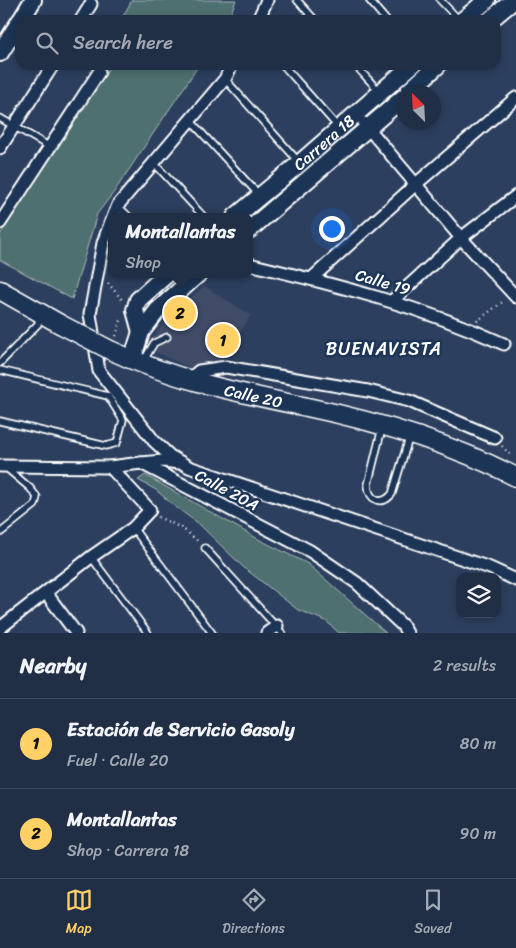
<!DOCTYPE html>
<html lang="en">
<head>
<meta charset="utf-8">
<style>
	body { margin:0; font-family:Sriracha,sans-serif; background:#29374d; color:#f1f3f6 }
	.controls { position:absolute; right:15px; bottom:15px; display:grid; overflow:hidden; border-radius:10px; box-shadow:0 2px 8px #0003 }
	.controls button { width:45px; height:45px; display:grid; place-items:center; padding:0; border:0; border-bottom:1px solid #3e4a5f; background:#212f46; color:#f1f3f6; font:25px sans-serif }
	.compass { position:absolute; left:396px; top:85px; width:45px; height:45px; border-radius:50%; background:#212f46; box-shadow:0 2px 8px #0003; rotate:336deg }
	.you { position:absolute; left:331px; top:228px; width:18px; height:18px; margin:-12px; border:4px solid #fff; border-radius:50%; background:#1a73e8; box-shadow:0 0 0 8px #1a73e833 }
	.badge { display:grid; place-items:center; width:32px; height:32px; border-radius:50%; background:#ffd166; color:#111; font-size:16px; font-weight:700 }
	.pin { position:absolute; translate:-50% -50%; border:2px solid #fff; box-shadow:0 1px 5px #0006 }
	.popup { position:absolute; left:108px; top:213px; width:145px; height:65px; box-sizing:border-box; display:grid; place-content:center; border-radius:10px; background:#212f46; filter:drop-shadow(0 1px 4px #0005); font-size:16px; white-space:nowrap; color:#a2a9b3 }
	.popup b { font-size:19px; color:#f1f3f6 }
	.popup::after { content:''; position:absolute; left:50%; top:100%; margin-left:-10px; border:10px solid transparent; border-top-color:#212f46 }
	.list { margin:0; padding:0; list-style:none }
	h2 { display:flex; justify-content:space-between; align-items:center; height:65px; margin:0; padding:0 20px; font-size:21px }
	h2 small { font-size:16px; font-weight:400; color:#a2a9b3 }
	.list li { display:grid; grid-template-columns:32px 1fr auto; gap:15px; align-items:center; box-sizing:border-box; height:90px; padding:0 20px; border-top:1px solid #3e4a5f }
	.list b { display:block; font-size:19px; white-space:nowrap }
	.list p { margin:0; font-size:16px; white-space:nowrap; color:#a2a9b3 }
	.list em { font-size:16px; font-style:normal; color:#a2a9b3 }
	.icon { flex:none; width:28px; height:28px; fill:none; stroke:currentColor; stroke-width:2; stroke-linecap:round; stroke-linejoin:round }
	.map { position:relative; flex:none; width:516px; height:633px; overflow:hidden }
	.search { position:absolute; background:#212f46; box-shadow:0 2px 8px #0003; left:15px; right:15px; top:15px; height:55px; display:flex; align-items:center; gap:12px; box-sizing:border-box; padding:0 18px; border-radius:15px; color:#a2a9b3; font-size:19px }
	.sheet { height:245px; background:#212f46 }
	nav { display:flex; justify-content:space-around; align-items:center; box-sizing:border-box; height:70px; border-top:1px solid #3e4a5f; background:#212f46; font-size:14px; color:#a2a9b3 }
	nav a { display:grid; justify-items:center; gap:2px }
	nav .on { color:#ffd166 }
	.map>svg:first-child { display:block }
	.built { fill:#3f4c67 }
	.green { fill:#507070; stroke:#a8b8b8 }
	.lines { fill:none; stroke-linecap:round; stroke-linejoin:round }
	.lane-casing { stroke:#fff; stroke-width:9 }
	.street-casing { stroke:#fff; stroke-width:15 }
	.secondary-casing { stroke:#fff; stroke-width:20 }
	.primary-casing { stroke:#fff; stroke-width:21 }
	.path { stroke:#fff; stroke-width:2.5; stroke-dasharray:1 4; stroke-linecap:butt }
	.lane { stroke:#1d3557; stroke-width:5.5 }
	.street { stroke:#1d3557; stroke-width:11 }
	.secondary { stroke:#1d3557; stroke-width:16 }
	.primary { stroke:#1d3557; stroke-width:18 }
	.primary-bridge-casing { stroke:#fff; stroke-width:21; stroke-linecap:butt }
	.primary-bridge { stroke:#1d3557; stroke-width:18 }
	.labels { text-anchor:middle; dominant-baseline:central; stroke-width:5; stroke-linejoin:round; paint-order:stroke }
	.street-label { font-size:16px; fill:#fff; stroke:#1d3557 }
	.neighbourhood-label { font-size:18px; letter-spacing:1px; fill:#fff; stroke:#1d3557 }
</style>
</head>
<body>
<div class="map">
<svg width="516" height="633" viewBox="0 0 516 633">
	<rect width="100%" height="100%" fill="#2c3f5e"/>
	<filter id="ink" filterUnits="userSpaceOnUse"><feTurbulence type="fractalNoise" baseFrequency=".02" numOctaves="2"/><feDisplacementMap in="SourceGraphic" scale="10" xChannelSelector="R" yChannelSelector="G"/><feConvolveMatrix kernelMatrix="1 2 1 2 8 2 1 2 1" color-interpolation-filters="sRGB"/></filter>
	<g filter="url(#ink)">
		<path class="built" d="M204 286 251 315 224 358 191 368 146 348 168 317Z"/>
		<g class="green">
			<path d="M132 0H236L228 20H121Z"/>
			<path d="M111 65H199L114 192 97 214 72 299 0 260V235Z"/>
			<path d="M354 126 357 129 249 222 248 217Z"/>
			<path d="M145 475 260 540 308 564 386 633H339L326 621 298 610 243 567 199 524 173 505 156 490 138 480Z"/>
		</g>
		<g class="lines">
			<defs>
				<g id="lane">
					<path d="M297 0 315 20"/>
					<path d="M369 0 386 20"/>
					<path d="M440 0 459 20"/>
					<path d="M283 65 338 127"/>
					<path d="M355 65 379 91"/>
					<path d="M225 79 299 162"/>
					<path d="M0 118 50 147"/>
					<path d="M189 119 259 195"/>
					<path d="M153 162 204 217"/>
					<path d="M118 206 129 217"/>
					<path d="M143 362 154 343 167 337"/>
					<path d="M0 363 38 324 39 315"/>
					<path d="M0 370 108 396 123 420 117 443 106 446 0 421"/>
					<path d="M382 428 368 485C369 501 382 506 392 494L410 435"/>
					<path d="M133 528 212 633"/>
					<path d="M0 533 35 505 37 497 30 488 4 466"/>
					<path d="M205 548 282 633"/>
					<path d="M91 557 148 633"/>
				</g>
				<g id="street">
					<path d="M81 20 91 4"/>
					<path d="M258 20 267 0"/>
					<path d="M364 123 461 238 516 297"/>
					<path d="M0 148 53 65"/>
					<path d="M113 217 118 205 225 79 232 65"/>
					<path d="M111 221 103 243 90 314 99 371 154 441 170 456 189 467 490 568 516 580"/>
					<path d="M0 223 99 72"/>
					<path d="M249 264C337 285 420 306 504 344"/>
					<path d="M311 279 416 184 516 98"/>
					<path d="M393 300 461 238 516 196"/>
					<path d="M187 381 199 371 226 367 368 391 409 401 495 438"/>
					<path d="M141 463 163 461 179 463"/>
					<path d="M0 466 110 467 141 463 310 551 357 583 403 626 407 633"/>
					<path d="M46 593 76 633"/>
					<path d="M0 628 91 557 133 528 150 510 110 467"/>
					<path d="M267 633 277 626"/>
				</g>
				<g id="secondary">
					<path d="M21 20 33 0"/>
					<path d="M463 20 487 0"/>
					<path d="M490 20 514 0"/>
					<path d="M0 53 20 21"/>
					<path d="M408 92 438 65"/>
					<path id="s1" d="M235 217 300 163 412 65"/>
					<path d="M249 230 404 97"/>
					<path d="M141 332 135 310 138 300 167 274"/>
					<path d="M132 360 141 332 157 311 198 274"/>
				</g>
				<g id="primary">
					<path d="M0 290 60 324"/>
					<path id="s2" d="M110 350C174 380 239 393 307 407 379 422 450 443 516 477"/>
				</g>
			</defs>
			<use href="#lane" class="lane-casing"/>
			<use href="#street" class="street-casing"/>
			<use href="#secondary" class="secondary-casing"/>
			<use href="#primary" class="primary-casing"/>
			<g class="path">
				<path d="M108 283 124 302"/>
				<path d="M477 321 505 300"/>
				<path d="M116 336 122 317"/>
				<path d="M502 446 510 455 509 457"/>
				<path d="M158 517 182 528 200 543"/>
			</g>
			<use href="#lane" class="lane"/>
			<use href="#street" class="street"/>
			<use href="#secondary" class="secondary"/>
			<use href="#primary" class="primary"/>
			<defs>
				<path id="primary-bridge" d="M60 324 110 350"/>
			</defs>
			<use href="#primary-bridge" class="primary-bridge-casing"/>
			<use href="#primary-bridge" class="primary-bridge"/>
		</g>
	</g>
	<g class="labels">
		<g class="street-label">
			<text stroke="none"><textPath href="#s1" startOffset="116">Carrera 18</textPath></text>
			<text transform="translate(383 282) rotate(16)">Calle 19</text>
			<text stroke="none"><textPath href="#s2" startOffset="151">Calle 20</textPath></text>
			<text transform="translate(227 490) rotate(28)">Calle 20A</text>
		</g>
		<g class="neighbourhood-label">
			<text x="384" y="349">BUENAVISTA</text>
		</g>
	</g>
</svg>
<div class="controls">
<button><svg class="icon" aria-label="layers" viewBox="0 0 24 24"><path d="M12 4l9 5-9 5-9-5zM3 14l9 5 9-5"/></svg></button>
</div>
<svg class="compass" viewBox="-18 -18 36 36"><path d="M0-13l5 13h-10z" fill="#e53935"/><path d="M0 13l5-13h-10z" fill="#a2a9b3"/></svg>
<div class="you"></div>
<div class="pin badge" style="left:223px;top:340px">1</div>
<div class="pin badge" style="left:180px;top:313px">2</div>
<div class="popup"><b>Montallantas</b>Shop</div>
<div class="search"><svg class="icon" aria-label="search" viewBox="0 0 24 24"><circle cx="10" cy="10" r="6"/><path d="M15 15l6 6"/></svg>Search here</div>
</div>
<section class="sheet">
<h2>Nearby<small>2 results</small></h2>
<ul class="list">
<li><span class="badge">1</span><div><b>Estación de Servicio Gasoly</b><p>Fuel · Calle 20</p></div><em>80 m</em></li>
<li><span class="badge">2</span><div><b>Montallantas</b><p>Shop · Carrera 18</p></div><em>90 m</em></li>
</ul>
</section>
<nav>
<a class="on"><svg class="icon" aria-label="map" viewBox="0 0 24 24"><path d="M3 6l6-2 6 2 6-2v14l-6 2-6-2-6 2zM9 4v14M15 6v14"/></svg>Map</a>
<a><svg class="icon" aria-label="directions" viewBox="0 0 24 24"><path d="M12 3l9 9-9 9-9-9zM9 14v-3h6M13 9l2 2-2 2"/></svg>Directions</a>
<a><svg class="icon" aria-label="saved" viewBox="0 0 24 24"><path d="M7 4h10v16l-5-4-5 4z"/></svg>Saved</a>
</nav>
</body>
</html>
